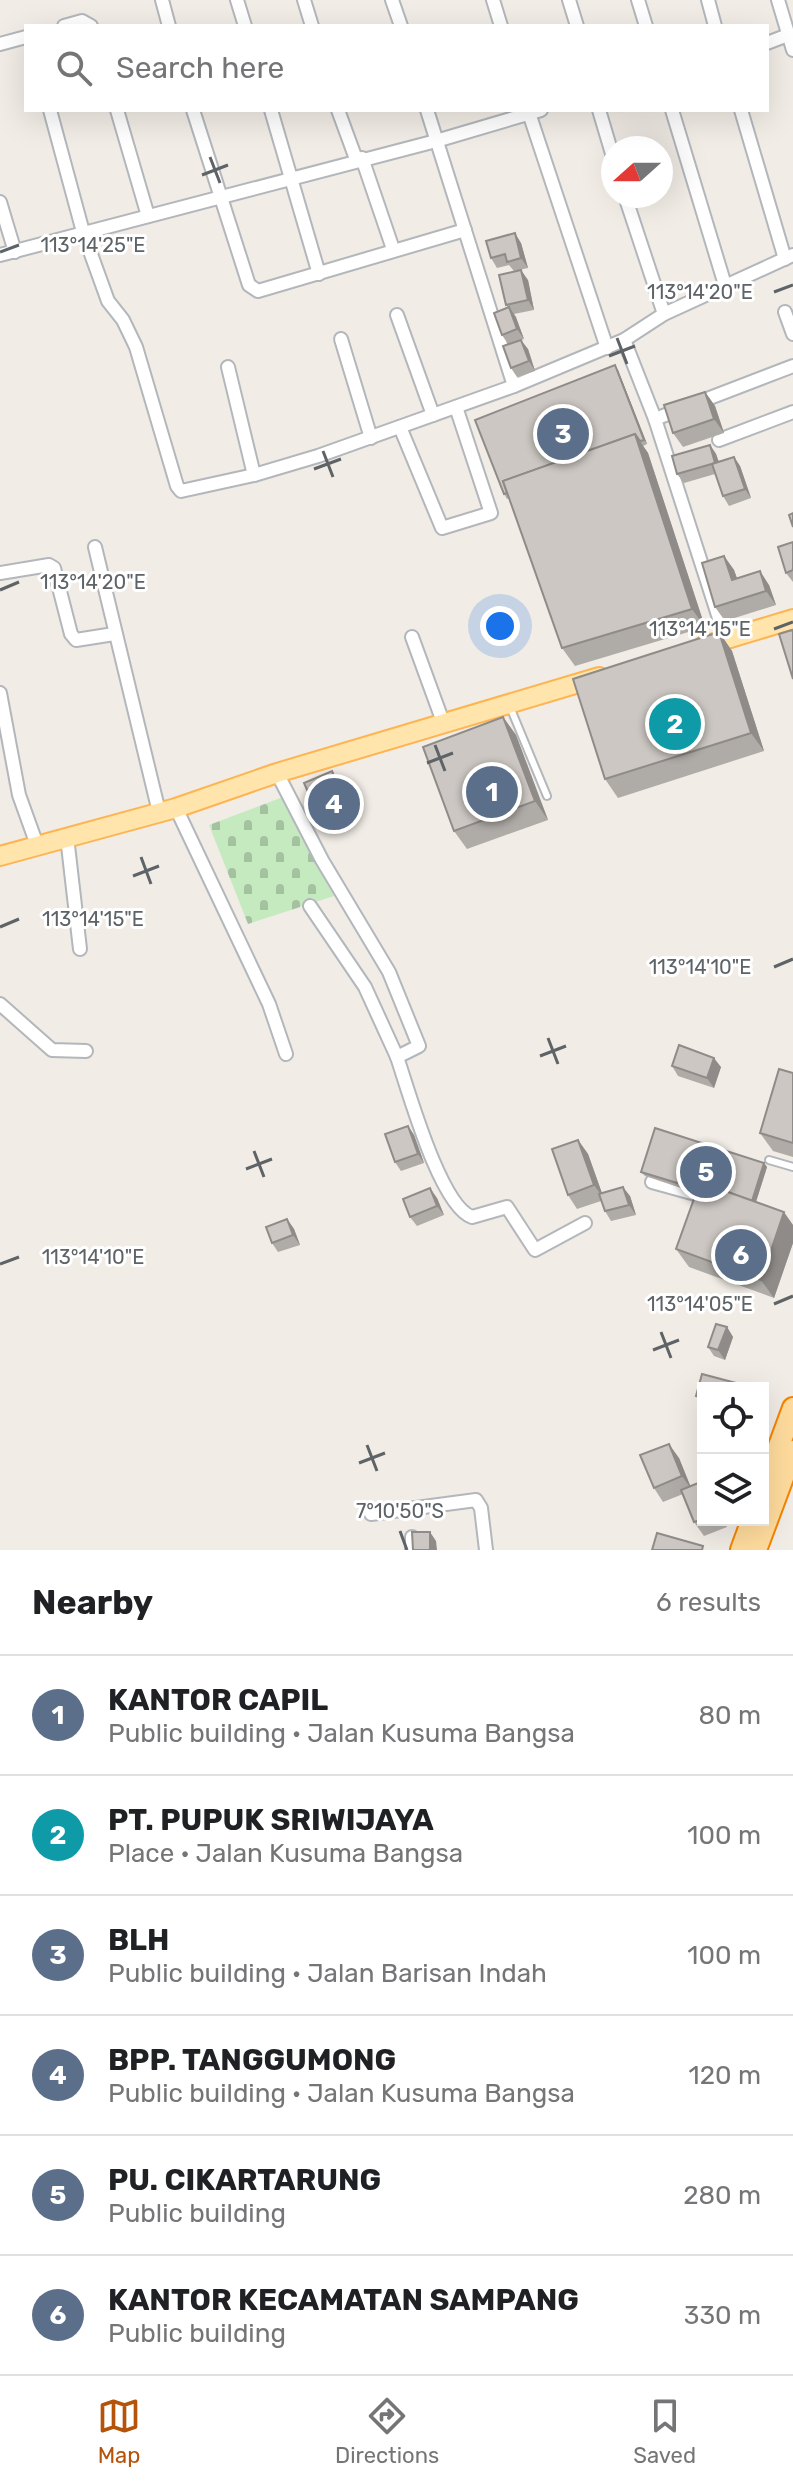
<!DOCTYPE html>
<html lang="en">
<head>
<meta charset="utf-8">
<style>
	body { margin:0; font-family:Rubik,sans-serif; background:#f2f2f2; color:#202124 }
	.controls { position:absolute; right:24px; bottom:24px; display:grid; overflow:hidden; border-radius:0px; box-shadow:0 8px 32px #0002 }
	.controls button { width:72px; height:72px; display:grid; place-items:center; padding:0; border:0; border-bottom:2px solid #e0e0e0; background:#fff; color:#202124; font:40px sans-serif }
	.compass { position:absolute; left:601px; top:136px; width:72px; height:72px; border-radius:50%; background:#fff; box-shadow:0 8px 32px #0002; rotate:249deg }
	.you { position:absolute; left:500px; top:626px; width:28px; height:28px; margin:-20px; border:6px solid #fff; border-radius:50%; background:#1a73e8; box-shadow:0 0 0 12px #1a73e833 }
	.badge { display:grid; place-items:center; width:52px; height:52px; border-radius:50%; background:#b45309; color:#fff; font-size:26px; font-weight:700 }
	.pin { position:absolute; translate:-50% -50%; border:4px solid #fff; box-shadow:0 2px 8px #0006 }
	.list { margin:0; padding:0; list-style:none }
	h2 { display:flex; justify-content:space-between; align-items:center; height:104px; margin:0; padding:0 32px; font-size:34px }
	h2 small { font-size:26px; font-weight:400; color:#757577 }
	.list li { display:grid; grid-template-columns:52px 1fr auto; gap:24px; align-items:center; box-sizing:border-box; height:120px; padding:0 32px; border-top:2px solid #e0e0e0 }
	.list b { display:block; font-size:30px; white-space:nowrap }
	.list p { margin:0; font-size:26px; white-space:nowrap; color:#757577 }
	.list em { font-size:26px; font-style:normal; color:#757577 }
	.icon { flex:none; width:44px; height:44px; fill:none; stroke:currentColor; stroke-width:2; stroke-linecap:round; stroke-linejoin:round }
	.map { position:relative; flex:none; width:793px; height:1550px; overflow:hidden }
	.search { position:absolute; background:#fff; box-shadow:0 8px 32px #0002; left:24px; right:24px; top:24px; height:88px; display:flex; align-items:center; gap:20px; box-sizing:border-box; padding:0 28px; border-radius:0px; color:#757577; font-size:30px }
	.sheet { height:824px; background:#fff }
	nav { display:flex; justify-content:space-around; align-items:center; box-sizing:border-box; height:112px; border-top:2px solid #e0e0e0; background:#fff; font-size:22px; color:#757577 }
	nav a { display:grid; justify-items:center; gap:4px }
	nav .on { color:#b45309 }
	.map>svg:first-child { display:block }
	.cemetery { fill:url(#cemetery-stones) }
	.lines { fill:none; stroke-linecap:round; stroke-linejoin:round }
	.service-casing { stroke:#b3b7bb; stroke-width:10 }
	.minor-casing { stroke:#b3b7bb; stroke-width:16 }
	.primary-casing { stroke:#feb451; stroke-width:22 }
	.trunk-casing { stroke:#f68500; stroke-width:24 }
	.service { stroke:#fff; stroke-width:6 }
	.minor { stroke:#fff; stroke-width:12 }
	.primary { stroke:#ffe5ac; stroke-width:18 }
	.trunk { stroke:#ffdc9d; stroke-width:20 }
	.wall { fill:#afaba7 }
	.shaded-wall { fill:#8f8b88 }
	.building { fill:#ccc7c2; stroke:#8f8b88; stroke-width:2 }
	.ticks { fill:none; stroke:#5d6367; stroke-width:3 }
	.ticks-label { font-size:20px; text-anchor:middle; fill:#5d6367; stroke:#fff; stroke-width:6; stroke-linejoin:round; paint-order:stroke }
</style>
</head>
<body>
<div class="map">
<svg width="793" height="1550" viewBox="0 0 793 1550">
	<defs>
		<pattern id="cemetery-stones" width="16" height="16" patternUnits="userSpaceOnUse" patternTransform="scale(2)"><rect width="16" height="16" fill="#c6eac0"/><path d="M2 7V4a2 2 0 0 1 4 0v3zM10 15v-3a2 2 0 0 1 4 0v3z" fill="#a4c1a0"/></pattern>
	</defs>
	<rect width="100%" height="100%" fill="#f1ece5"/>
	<path class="cemetery" d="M283 797 334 896 248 924 209 825Z"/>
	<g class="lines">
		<defs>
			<g id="service">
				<path d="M510 707 547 796"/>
				<path d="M769 1160 793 1167"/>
			</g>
			<g id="minor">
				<path d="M162 0 169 26"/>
				<path d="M237 0 245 26"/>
				<path d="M304 0 312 26"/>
				<path d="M392 0 401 26"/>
				<path d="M493 0 501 26"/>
				<path d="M569 0 577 26"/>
				<path d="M638 0 646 26"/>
				<path d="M708 0 715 26"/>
				<path d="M778 0 793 50"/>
				<path d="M64 26 82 21 91 26"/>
				<path d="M767 43 788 35"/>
				<path d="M0 44 26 37"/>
				<path d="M50 110 83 232 108 301 123 320 136 347 177 486 181 491 254 475 318 456 514 386 624 340 664 314 793 255"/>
				<path d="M117 110 148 216"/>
				<path d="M193 110 249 285 258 291 465 230"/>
				<path d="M271 110 319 274"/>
				<path d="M338 110 356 159"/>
				<path d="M427 110 514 386"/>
				<path d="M528 110 607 348"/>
				<path d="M599 110 613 157"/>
				<path d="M672 110 725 285"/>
				<path d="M741 110 785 259"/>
				<path d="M362 158 393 249"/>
				<path d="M625 196 664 314"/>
				<path d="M0 202 15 252"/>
				<path d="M0 255 436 141 541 110"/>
				<path d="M785 312 793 334"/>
				<path d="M397 315 433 415"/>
				<path d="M341 339 371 438"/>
				<path d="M624 340 655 419 726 640"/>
				<path d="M228 367 254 475"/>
				<path d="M655 419 793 366"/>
				<path d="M400 427 442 528 491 513 456 407"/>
				<path d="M719 440 793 412"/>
				<path d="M95 547 159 812"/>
				<path d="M0 573 49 565 54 568 71 634 76 640 114 634"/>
				<path d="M412 637 443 722"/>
				<path d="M0 693 19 795 37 845"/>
				<path d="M277 773 322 860 389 972 419 1046 397 1057C408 1089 440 1206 472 1217L507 1207 535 1250 585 1223"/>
				<path d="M176 808 269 1004 286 1054"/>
				<path d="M67 837 80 949"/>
				<path d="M310 906 365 987 397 1057"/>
				<path d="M0 1004 52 1050 86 1051"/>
				<path d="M652 1182 710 1198"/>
				<path d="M371 1514 476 1500 481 1508 486 1550"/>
				<path d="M412 1550V1537"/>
			</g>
			<g id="primary">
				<path d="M704 646 793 619"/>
				<path d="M0 856 176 808 277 773 599 677"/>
			</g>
			<g id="trunk">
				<path d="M763 1489 793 1408"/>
				<path d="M741 1550 752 1520"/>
				<path d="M756 1550 793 1451"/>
			</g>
		</defs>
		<use href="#service" class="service-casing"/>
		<use href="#minor" class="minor-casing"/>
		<use href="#primary" class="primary-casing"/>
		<use href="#trunk" class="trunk-casing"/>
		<use href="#service" class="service"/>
		<use href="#minor" class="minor"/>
		<use href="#primary" class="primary"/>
		<use href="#trunk" class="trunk"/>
	</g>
	<g class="wall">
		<path d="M521 243 528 268 514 271 509 265 497 268 491 258Z"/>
		<path d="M528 280 534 310 514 314 524 339 508 344 502 335 508 308 506 305Z"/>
		<path d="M528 349 535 371 517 377 511 368Z"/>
		<path d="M618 370 647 444 643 446 648 453 705 627 575 666 562 648 509 498 507 499 504 494Z"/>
		<path d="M705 392 715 406 724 433 683 447 673 433Z"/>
		<path d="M710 445 716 454 719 462 734 457 740 466 751 498 729 506 723 496 715 474 684 483 677 474Z"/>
		<path d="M793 542V582L786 573Z"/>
		<path d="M724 556 734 570 737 578 769 585 776 605 725 621 715 607Z"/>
		<path d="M719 632 732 651 764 751 618 798 605 779Z"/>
		<path d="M503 717 516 735 548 820 467 849 454 831Z"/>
		<path d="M342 785 353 812 325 824 316 810Z"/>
		<path d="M672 1066 721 1067 714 1088 678 1076Z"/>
		<path d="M793 1073V1157L773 1151 760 1133Z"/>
		<path d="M408 1126 414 1135 424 1163 401 1171 395 1162Z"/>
		<path d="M578 1140 588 1154 602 1193 630 1196 636 1215 611 1221 605 1211 601 1201 577 1209 568 1195Z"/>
		<path d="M764 1163 767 1167 756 1202 793 1225V1243L774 1298 689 1267 676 1249 696 1193 645 1176 641 1172Z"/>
		<path d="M437 1198 444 1215 417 1226 410 1217Z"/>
		<path d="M287 1219 294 1229 300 1245 278 1252 272 1243Z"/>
		<path d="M727 1327 733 1337 725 1360 714 1356 708 1347Z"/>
		<path d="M703 1388V1405L696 1396Z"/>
		<path d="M679 1458 690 1486 703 1481V1520H725L727 1527 704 1536 694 1522 683 1494 663 1502 654 1488Z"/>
	</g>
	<g class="shaded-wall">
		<path d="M515 233 521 243 528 268 521 258Z"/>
		<path d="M521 270 528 280 534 310 528 300Z"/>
		<path d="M509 307 516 317 524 339 517 329Z"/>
		<path d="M521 340 528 349 535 371 529 361Z"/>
		<path d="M615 365 618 370 647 444 644 440Z"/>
		<path d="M705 392 715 406 724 433 714 419Z"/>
		<path d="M635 434 648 453 705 627 692 609Z"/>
		<path d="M710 445 716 454 722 472 715 463Z"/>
		<path d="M734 457 740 466 751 498 745 489Z"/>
		<path d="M724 556 734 570 742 593 732 580Z"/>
		<path d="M760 571 769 585 776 605 766 591Z"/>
		<path d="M719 632 732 651 764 751 751 733Z"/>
		<path d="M503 717 516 735 548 820 535 801Z"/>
		<path d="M332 771 342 785 353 812 343 798Z"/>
		<path d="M714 1058 721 1067 714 1088 707 1078Z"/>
		<path d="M408 1126 414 1135 424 1163 418 1154Z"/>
		<path d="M578 1140 588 1154 604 1199 594 1185Z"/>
		<path d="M764 1163 767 1167 753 1211 750 1206Z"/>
		<path d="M623 1187 630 1196 636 1215 629 1205Z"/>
		<path d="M430 1188 437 1198 444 1215 437 1206Z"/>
		<path d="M784 1212 793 1225V1243L774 1298 761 1280Z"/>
		<path d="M287 1219 294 1229 300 1245 293 1235Z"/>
		<path d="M727 1327 733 1337 725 1360 718 1350Z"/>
		<path d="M669 1444 679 1458 692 1490 682 1476Z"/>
		<path d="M430 1532 436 1541 437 1550H430Z"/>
	</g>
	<g class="building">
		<path d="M515 233 521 258 507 262 505 254 491 258 486 241Z"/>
		<path d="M521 270 528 300 506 305 499 275Z"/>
		<path d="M509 307 517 329 502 335 494 313Z"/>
		<path d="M521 340 529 361 511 368 503 346Z"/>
		<path d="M615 365 644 440 640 441 635 434 503 481 507 493 504 494 475 420Z"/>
		<path d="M705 392 714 419 673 433 664 405Z"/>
		<path d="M635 434 692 609 562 648 503 481Z"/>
		<path d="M710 445 715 463 677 474 672 456Z"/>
		<path d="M734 457 745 489 723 496 712 464Z"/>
		<path d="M793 513V527L789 515Z"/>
		<path d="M793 542V570L786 573 778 547Z"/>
		<path d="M724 556 732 580 760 571 766 591 715 607 702 563Z"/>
		<path d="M792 630 793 632V679L779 634Z"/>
		<path d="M719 632 751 733 605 779 573 679Z"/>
		<path d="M503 717 535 801 454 831 423 747Z"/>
		<path d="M332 771 343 798 316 810 304 783Z"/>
		<path d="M679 1045 714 1058 707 1078 672 1066Z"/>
		<path d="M779 1069 793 1073V1143L760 1133Z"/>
		<path d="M408 1126 418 1154 395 1162 385 1134Z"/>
		<path d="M655 1128 764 1163 752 1201 700 1182 697 1189 641 1172Z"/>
		<path d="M578 1140 594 1185 568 1195 552 1149Z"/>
		<path d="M700 1182 784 1212 761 1280 676 1249Z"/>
		<path d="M623 1187 629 1205 605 1211 599 1194Z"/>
		<path d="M430 1188 437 1206 410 1217 403 1199Z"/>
		<path d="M287 1219 293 1235 272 1243 266 1227Z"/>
		<path d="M716 1324 727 1327 718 1350 708 1347Z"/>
		<path d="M702 1374 755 1388H703V1398L696 1396Z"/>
		<path d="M669 1444 682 1476 654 1488 640 1455Z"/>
		<path d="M703 1481V1519L694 1522 681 1490Z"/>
		<path d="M412 1532H430V1550H413Z"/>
		<path d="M657 1533 703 1546 702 1550H652Z"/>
	</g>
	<path class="ticks" d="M210 157 220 183M202 175 228 165M0 252 19 245M774 292 793 285M617 338 627 364M609 356 635 346M323 451 333 477M314 469 341 459M0 590 19 582M774 629 793 622M435 745 445 771M427 763 453 753M141 857 151 884M133 876 159 866M0 927 19 919M774 967 793 959M548 1038 558 1064M540 1056 566 1046M254 1151 264 1177M246 1169 272 1159M0 1264 19 1257M774 1304 793 1296M661 1332 671 1358M653 1350 679 1340M367 1445 377 1471M359 1463 385 1453M400 1531 407 1550"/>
	<g class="ticks-label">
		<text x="93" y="252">113°14'25"E</text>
		<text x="700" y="299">113°14'20"E</text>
		<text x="93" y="589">113°14'20"E</text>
		<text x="700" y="636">113°14'15"E</text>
		<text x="93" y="926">113°14'15"E</text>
		<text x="700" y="974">113°14'10"E</text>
		<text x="93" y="1264">113°14'10"E</text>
		<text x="700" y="1311">113°14'05"E</text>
		<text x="400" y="1518">7°10'50"S</text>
	</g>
</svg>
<div class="controls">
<button><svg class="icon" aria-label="locate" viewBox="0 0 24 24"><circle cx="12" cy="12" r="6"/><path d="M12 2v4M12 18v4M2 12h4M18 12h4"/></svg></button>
<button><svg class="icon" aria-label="layers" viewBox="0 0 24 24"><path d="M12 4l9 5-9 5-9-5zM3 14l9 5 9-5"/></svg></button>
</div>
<svg class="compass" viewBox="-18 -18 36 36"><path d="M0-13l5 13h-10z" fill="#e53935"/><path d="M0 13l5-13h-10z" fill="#757577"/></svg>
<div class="you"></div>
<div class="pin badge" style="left:492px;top:792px;background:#5c6f8a">1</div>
<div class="pin badge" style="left:675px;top:724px;background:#0f9aa8">2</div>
<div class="pin badge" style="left:563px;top:434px;background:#5c6f8a">3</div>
<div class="pin badge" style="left:334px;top:804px;background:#5c6f8a">4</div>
<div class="pin badge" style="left:706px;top:1172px;background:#5c6f8a">5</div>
<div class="pin badge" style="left:741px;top:1255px;background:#5c6f8a">6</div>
<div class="search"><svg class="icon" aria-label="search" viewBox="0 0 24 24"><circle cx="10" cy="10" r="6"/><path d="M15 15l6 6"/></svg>Search here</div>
</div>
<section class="sheet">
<h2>Nearby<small>6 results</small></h2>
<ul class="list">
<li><span class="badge" style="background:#5c6f8a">1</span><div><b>KANTOR CAPIL</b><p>Public building · Jalan Kusuma Bangsa</p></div><em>80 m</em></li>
<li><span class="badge" style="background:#0f9aa8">2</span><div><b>PT. PUPUK SRIWIJAYA</b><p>Place · Jalan Kusuma Bangsa</p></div><em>100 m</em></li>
<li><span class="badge" style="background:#5c6f8a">3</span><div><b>BLH</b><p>Public building · Jalan Barisan Indah</p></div><em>100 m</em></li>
<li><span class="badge" style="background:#5c6f8a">4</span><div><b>BPP. TANGGUMONG</b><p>Public building · Jalan Kusuma Bangsa</p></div><em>120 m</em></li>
<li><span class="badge" style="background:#5c6f8a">5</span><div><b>PU. CIKARTARUNG</b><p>Public building</p></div><em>280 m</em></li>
<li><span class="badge" style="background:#5c6f8a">6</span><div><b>KANTOR KECAMATAN SAMPANG</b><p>Public building</p></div><em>330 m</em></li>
</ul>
</section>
<nav>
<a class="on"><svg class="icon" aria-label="map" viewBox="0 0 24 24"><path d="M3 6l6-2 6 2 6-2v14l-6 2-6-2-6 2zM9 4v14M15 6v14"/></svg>Map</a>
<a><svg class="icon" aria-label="directions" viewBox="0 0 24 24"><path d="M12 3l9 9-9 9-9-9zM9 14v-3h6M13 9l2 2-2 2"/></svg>Directions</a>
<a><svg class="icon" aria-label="saved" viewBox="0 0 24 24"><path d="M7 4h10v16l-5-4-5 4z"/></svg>Saved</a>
</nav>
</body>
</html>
